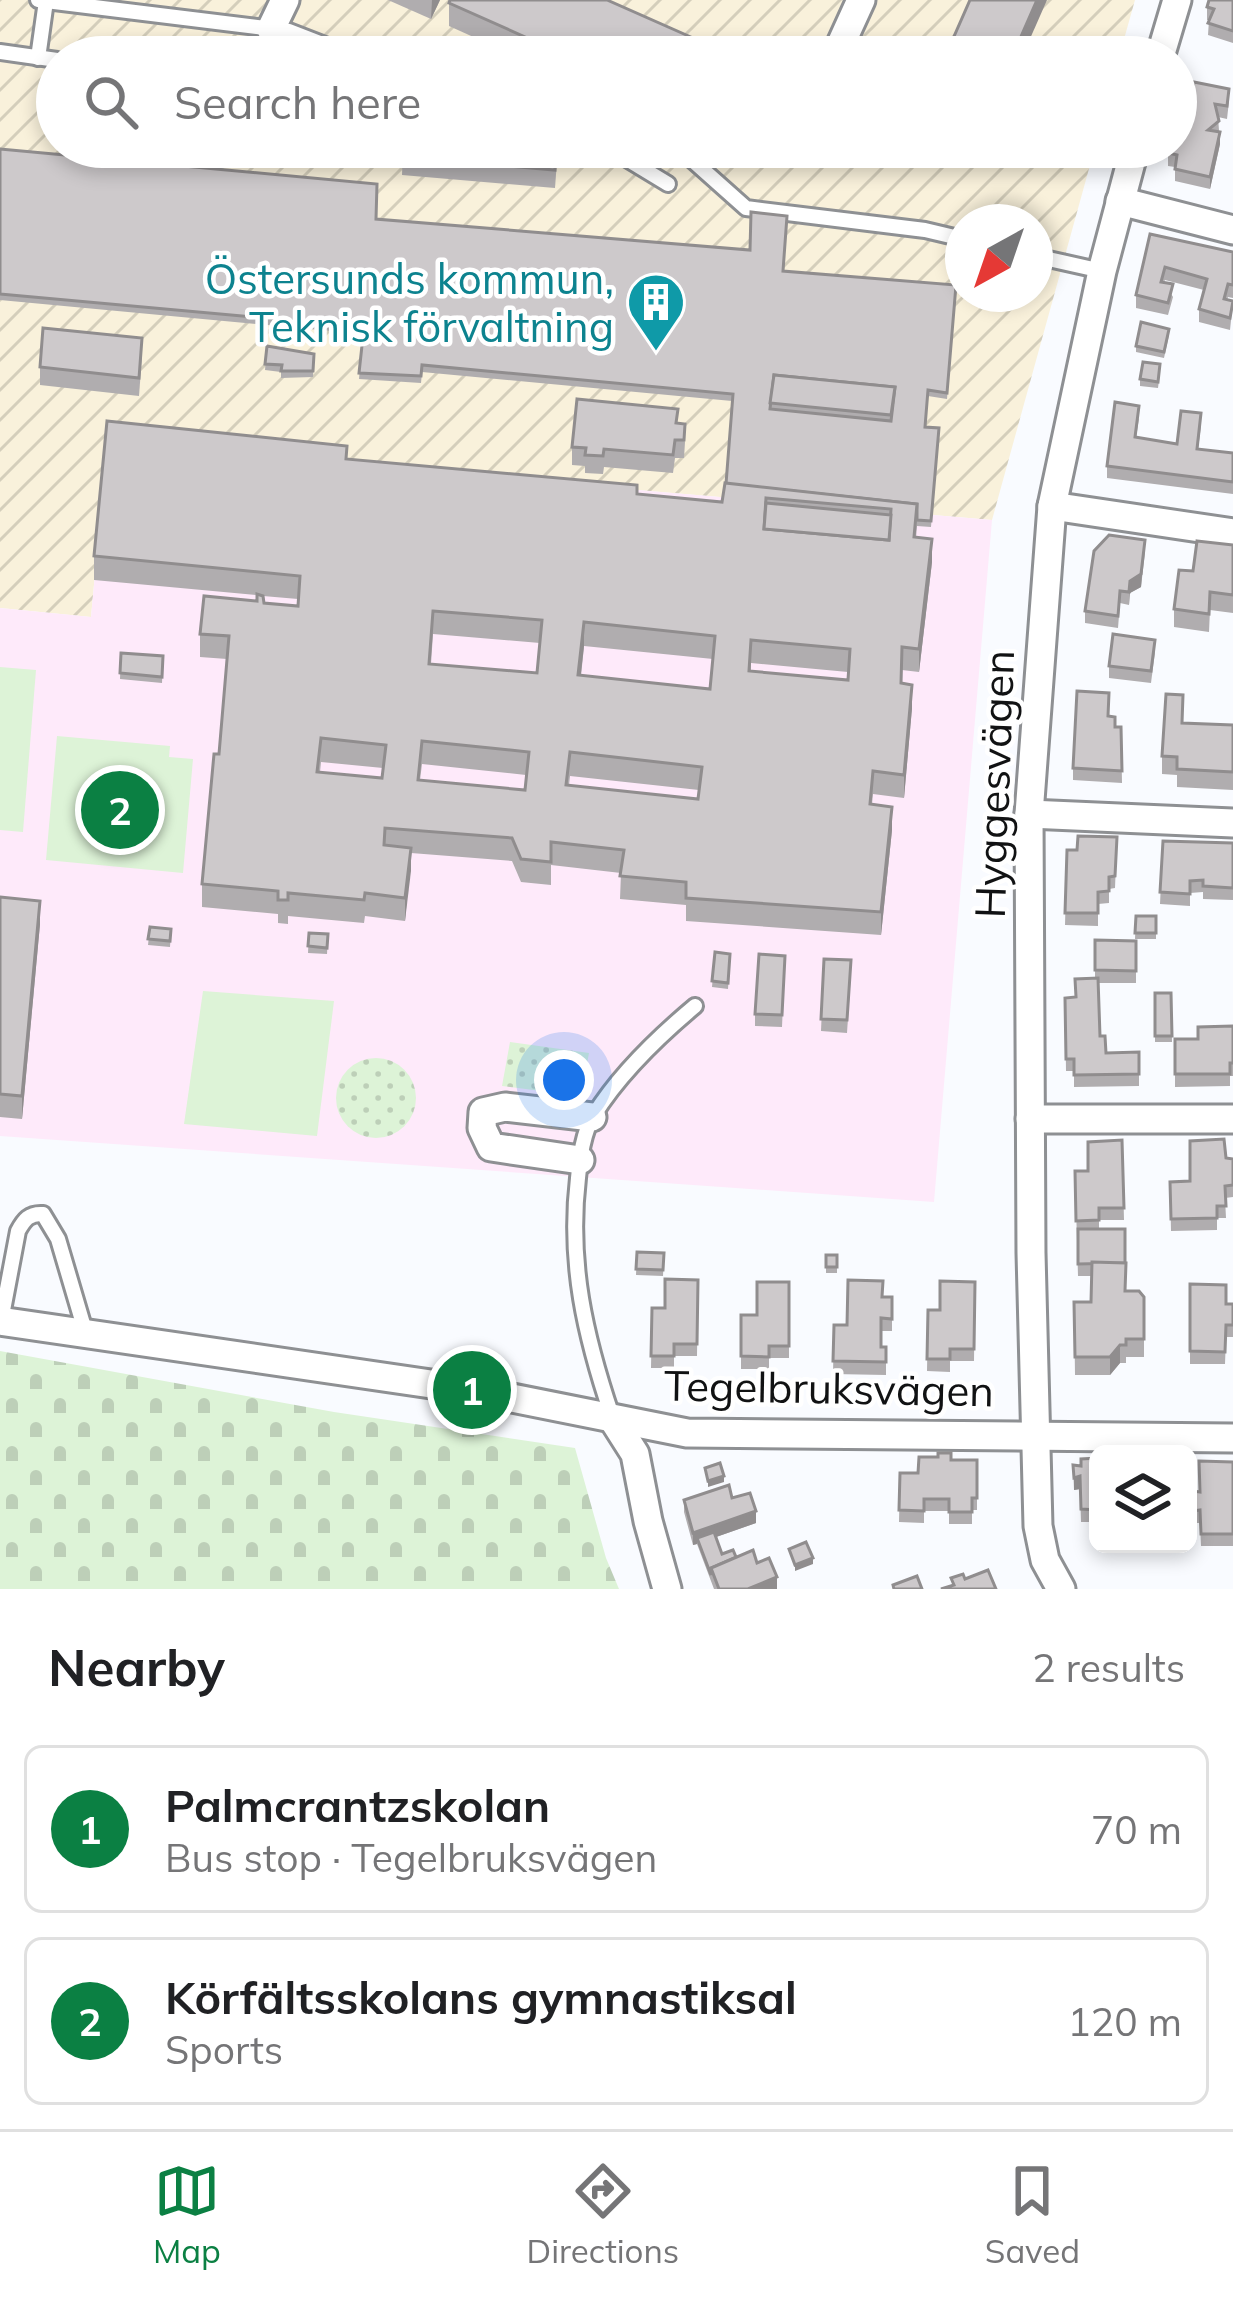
<!DOCTYPE html>
<html lang="en">
<head>
<meta charset="utf-8">
<style>
	body { margin:0; font-family:Mulish,sans-serif; background:#f2f2f2; color:#202124 }
	.controls { position:absolute; right:36px; bottom:36px; display:grid; overflow:hidden; border-radius:18px; box-shadow:0 6px 18px #0003 }
	.controls button { width:108px; height:108px; display:grid; place-items:center; padding:0; border:0; border-bottom:3px solid #e0e0e0; background:#fff; color:#202124; font:60px sans-serif }
	.compass { position:absolute; left:945px; top:204px; width:108px; height:108px; border-radius:50%; background:#fff; box-shadow:0 6px 18px #0003; rotate:220deg }
	.you { position:absolute; left:564px; top:1080px; width:42px; height:42px; margin:-30px; border:9px solid #fff; border-radius:50%; background:#1a73e8; box-shadow:0 0 0 18px #1a73e833 }
	.badge { display:grid; place-items:center; width:78px; height:78px; border-radius:50%; background:#0b8043; color:#fff; font-size:39px; font-weight:700 }
	.pin { position:absolute; translate:-50% -50%; border:6px solid #fff; box-shadow:0 3px 12px #0006 }
	.list { margin:0; padding:0; list-style:none }
	h2 { display:flex; justify-content:space-between; align-items:center; height:156px; margin:0; padding:0 48px; font-size:51px }
	h2 small { font-size:39px; font-weight:400; color:#757577 }
	.list li { display:grid; grid-template-columns:78px 1fr auto; gap:36px; align-items:center; box-sizing:border-box; height:168px; margin:0 24px 24px; padding:0 24px; border:3px solid #e0e0e0; border-radius:18px }
	.list b { display:block; font-size:45px; white-space:nowrap }
	.list p { margin:0; font-size:39px; white-space:nowrap; color:#757577 }
	.list em { font-size:39px; font-style:normal; color:#757577 }
	.icon { flex:none; width:66px; height:66px; fill:none; stroke:currentColor; stroke-width:2; stroke-linecap:round; stroke-linejoin:round }
	.map { position:relative; flex:none; width:1233px; height:1589px; overflow:hidden }
	.search { position:absolute; background:#fff; box-shadow:0 6px 18px #0003; left:36px; right:36px; top:36px; height:132px; display:flex; align-items:center; gap:30px; box-sizing:border-box; padding:0 42px; border-radius:66px; color:#757577; font-size:45px }
	.sheet { height:540px; background:#fff }
	nav { display:flex; justify-content:space-around; align-items:center; box-sizing:border-box; height:168px; border-top:3px solid #e0e0e0; background:#fff; font-size:33px; color:#757577 }
	nav a { display:grid; justify-items:center; gap:6px }
	nav .on { color:#0b8043 }
	.map>svg:first-child { display:block }
	.industrial { fill:url(#industrial-furrows); fill-rule:evenodd }
	.education { fill:#feeafa }
	.grass { fill:#ddf3d7 }
	.cemetery { fill:url(#cemetery-stones) }
	.park { fill:url(#park-dots) }
	.lines { fill:none; stroke-linecap:round; stroke-linejoin:round }
	.lane-casing { stroke:#8e9093; stroke-width:20 }
	.street-casing { stroke:#8e9093; stroke-width:33 }
	.lane { stroke:#fff; stroke-width:14 }
	.street { stroke:#fff; stroke-width:27 }
	.wall { fill:#b0adaf; fill-rule:evenodd }
	.shaded-wall { fill:#908d8e }
	.building { fill:#cdc9cb; stroke:#908d8e; stroke-width:3; fill-rule:evenodd }
	.labels { text-anchor:middle; dominant-baseline:central; stroke-width:9; stroke-linejoin:round; paint-order:stroke }
	.culture-label { font-size:42px; fill:#0d838f; stroke:#fff; text-anchor:end }
	.street-label { font-size:42px; fill:#111213; stroke:#fff }
</style>
</head>
<body>
<div class="map">
<svg width="1233" height="1589" viewBox="0 0 1233 1589">
	<defs>
		<pattern id="industrial-furrows" width="10" height="10" patternUnits="userSpaceOnUse" patternTransform="scale(3)"><rect width="10" height="10" fill="#f9f1db"/><path d="M-1 1l2-2M0 10L10 0M9 11l2-2" fill="none" stroke="#d4cebb"/></pattern>
		<pattern id="cemetery-stones" width="16" height="16" patternUnits="userSpaceOnUse" patternTransform="scale(3)"><rect width="16" height="16" fill="#ddf3d7"/><path d="M2 7V4a2 2 0 0 1 4 0v3zM10 15v-3a2 2 0 0 1 4 0v3z" fill="#bdcfb8"/></pattern>
		<pattern id="park-dots" width="8" height="8" patternUnits="userSpaceOnUse" patternTransform="scale(3)"><rect width="8" height="8" fill="#ddf3d7"/><path d="M2 2h.1M6 6h.1" fill="none" stroke="#bdcfb8" stroke-width="1.8" stroke-linecap="round"/></pattern>
	</defs>
	<rect width="100%" height="100%" fill="#f9fbff"/>
	<path class="industrial" d="M0 0H1135L1119 57H57V147H1095L992 520 107 445 91 617 0 608ZM963 222H1035V294H963Z"/>
	<path class="education" d="M107 445 992 520 934 1202 0 1136V608L91 617Z"/>
	<g class="grass">
		<path d="M0 667 36 670 23 832 0 830Z"/>
		<path d="M57 736 170 746 169 757 193 759 183 873 46 860Z"/>
		<path d="M203 991 334 1001 317 1136 184 1124Z"/>
	</g>
	<path class="cemetery" d="M0 1351 334 1412 575 1448 606 1558 619 1589H0Z"/>
	<g class="park">
		<path d="M510 1042 589 1053 581 1096 502 1086Z"/>
		<circle cx="376" cy="1098" r="40"/>
	</g>
	<g class="lines">
		<defs>
			<g id="lane">
				<path d="M38 0 289 31 356 57"/>
				<path d="M0 52 57 60"/>
				<path d="M38 58 46 1"/>
				<path d="M607 147 668 184"/>
				<path d="M665 147 691 159 746 208 925 230 963 239"/>
				<path d="M1035 256 1102 271"/>
				<path d="M1 1321 18 1231C24 1220 29 1213 43 1214L58 1239 86 1334"/>
				<path d="M612 1416C585 1336 568 1263 578 1178 580 1158 583 1132 594 1115 620 1073 658 1037 695 1006"/>
			</g>
			<g id="street">
				<path d="M271 29 285 0"/>
				<path d="M835 57 861 0"/>
				<path d="M1160 57 1177 0"/>
				<path d="M1120 201 1233 230"/>
				<path d="M1052 506 1233 533"/>
				<path d="M1029 814 1233 823"/>
				<path d="M1030 1119H1233"/>
				<path d="M580 1160 491 1147 482 1128 483 1112 505 1107 592 1117"/>
				<path d="M0 1321 472 1390 687 1433 1233 1438"/>
				<path d="M614 1421 635 1454 648 1521 667 1589"/>
				<path d="M1061 1589 1045 1560 1038 1526 1031 1253 1029 814 1052 506 1102 271 1135 147"/>
			</g>
		</defs>
		<use href="#lane" class="lane-casing"/>
		<use href="#street" class="street-casing"/>
		<use href="#lane" class="lane"/>
		<use href="#street" class="street"/>
	</g>
	<g class="wall">
		<path d="M388 0H440L431 19Z"/>
		<path d="M1233 0V43L1208 35 1209 20H1207V7Z"/>
		<path d="M449 3 736 57H518L449 26Z"/>
		<path d="M1182 94 1229 101 1227 119 1218 117 1220 144 1210 189 1175 181V167L1168 166V153Z"/>
		<path d="M403 147H558L555 188 402 175Z"/>
		<path d="M740 147H850L848 162Z"/>
		<path d="M0 149 376 219 783 271 956 285 947 399 928 396 925 427 939 428 931 527 917 526 916 538 932 562 919 672 902 670V683L912 708 904 798 873 794 872 804 892 830 881 935 686 921V905L620 899 621 873 551 865V885L521 882 512 861 411 853 405 921 365 916 364 923 288 916V924L278 923V914L202 907V884L219 754 227 659 200 657V634L257 601V595L94 580V556L347 459 637 494 722 502 726 484 732 401 422 372 421 383 359 379 363 334 0 300ZM263 596 298 599V606L264 603ZM433 634 540 643 537 673 431 664ZM584 646 713 659 710 689 581 676ZM751 663 848 672V680L751 671ZM321 762 383 768 382 778 320 772ZM422 764 526 775 525 790 420 780ZM570 776 699 790 698 799 569 785Z"/>
		<path d="M1150 234 1233 252V298L1228 297 1227 300 1233 301 1230 330 1199 322V309L1204 290 1165 280 1164 282 1173 297 1168 315 1136 308V295Z"/>
		<path d="M1169 335 1164 358 1136 352V346Z"/>
		<path d="M267 346 314 354 313 377 281 378V372L265 370Z"/>
		<path d="M142 356 139 396 40 385V367Z"/>
		<path d="M1160 371 1158 388 1140 386V379Z"/>
		<path d="M1139 418 1136 438 1177 444 1201 426 1198 449 1233 453V494L1107 478V466Z"/>
		<path d="M678 423 685 442 684 458H675L673 473 604 467 603 474 585 473V466L572 465V447Z"/>
		<path d="M1233 545V613L1210 610 1209 632 1174 627V609L1193 571Z"/>
		<path d="M1145 552 1141 587 1130 593 1129 605 1120 603 1118 628 1085 623V611Z"/>
		<path d="M1155 652 1151 683 1109 678V666Z"/>
		<path d="M121 653 163 656 162 683 120 679Z"/>
		<path d="M1108 717 1115 727H1121L1122 783 1073 780V768Z"/>
		<path d="M1183 723 1233 725V790L1177 787V775L1162 774V756Z"/>
		<path d="M1117 837 1115 888 1109 889V903L1098 904V926L1065 925 1067 850H1077Z"/>
		<path d="M1163 841 1233 843V900L1203 899V892L1190 893V906L1160 904Z"/>
		<path d="M0 897 40 924 22 1119 0 1117Z"/>
		<path d="M1136 916H1156V939H1135Z"/>
		<path d="M150 927 171 929 170 947 148 945Z"/>
		<path d="M309 933 328 934 327 954 308 953Z"/>
		<path d="M1095 940 1136 941V983H1098L1100 1036 1106 1053 1139 1052V1086L1074 1087V1071H1066L1065 998 1076 997 1095 978Z"/>
		<path d="M715 952 730 954 728 989 712 987Z"/>
		<path d="M785 956 782 1027 755 1026V1014Z"/>
		<path d="M824 959 851 973 847 1033 821 1031Z"/>
		<path d="M1155 993H1171L1172 1042H1155Z"/>
		<path d="M1233 1026V1076H1230V1086L1175 1087V1039H1198Z"/>
		<path d="M1122 1140 1124 1220H1099V1229L1126 1291 1144 1297V1357H1126V1363H1120L1110 1375H1075L1074 1302H1091V1276H1078L1075 1171H1088Z"/>
		<path d="M1226 1158 1233 1159V1197L1225 1198 1226 1218H1217V1230L1171 1231 1170 1182 1190 1181Z"/>
		<path d="M637 1252 664 1253 663 1276 636 1275Z"/>
		<rect x="826" y="1255" width="11" height="18"/>
		<path d="M698 1280 697 1356H674V1368H651L652 1308H665Z"/>
		<path d="M789 1282V1358H769V1369H741V1315H757Z"/>
		<path d="M975 1282 974 1361H950V1372L927 1371 928 1310H940Z"/>
		<path d="M1190 1284 1226 1304H1233V1337H1226L1225 1364H1190Z"/>
		<path d="M883 1297H892V1331H881V1347H886V1375L833 1374 834 1325H847Z"/>
		<path d="M1098 1458V1522H1081L1080 1489 1074 1490 1073 1465 1081 1466Z"/>
		<path d="M951 1460H977V1510H972V1524H949V1511H924V1523L899 1522 900 1473H918Z"/>
		<path d="M1233 1462V1546H1201L1200 1523H1193V1491L1199 1492Z"/>
		<path d="M732 1498 756 1523 716 1537 722 1554 757 1563 777 1589H714L697 1544 693 1545 684 1512V1500Z"/>
	</g>
	<g class="shaded-wall">
		<path d="M432 0H440L431 19Z"/>
		<path d="M1037 0H1047L1022 57H1012Z"/>
		<path d="M1220 132V144L1210 189V177Z"/>
		<path d="M932 539V562L919 672V649Z"/>
		<path d="M1145 540 1141 587 1130 593 1129 605 1130 581Z"/>
		<path d="M584 622V646L578 699V675Z"/>
		<path d="M912 685V708L904 798V775Z"/>
		<path d="M892 807V830L881 935V912Z"/>
		<path d="M411 848V871L405 921V898Z"/>
		<path d="M40 901V924L22 1119V1096Z"/>
		<path d="M1120 1345V1363L1110 1375V1357Z"/>
		<path d="M724 1476V1482L708 1487V1481Z"/>
		<path d="M1080 1476V1489L1074 1490V1478Z"/>
		<path d="M756 1511V1523L699 1543 697 1538V1544L693 1545V1533Z"/>
		<path d="M813 1558V1564L795 1571V1565Z"/>
		<path d="M777 1577V1589H750V1588Z"/>
	</g>
	<g class="building">
		<path d="M450 0H607L736 57H570L449 3Z"/>
		<path d="M970 0H1037L1012 57H945Z"/>
		<path d="M1209 0H1233V31L1208 23 1214 9 1207 7Z"/>
		<path d="M1194 82 1229 89 1227 106 1215 104 1219 121 1208 130 1220 132 1210 177 1175 169 1177 155 1168 153 1170 147H1176V120L1182 94 1192 95Z"/>
		<path d="M403 147H556L555 170 402 157Z"/>
		<path d="M0 149 377 184 376 219 750 250 751 212 787 216 783 271 956 285 947 393 928 390 925 427 939 428 931 521 917 520V504L726 484 733 394 422 365 421 376 359 373 364 327 0 294ZM774 375 895 387 891 421 770 409Z"/>
		<path d="M1150 234 1233 252V285L1228 284 1224 299 1233 301 1230 318 1199 309 1207 279 1165 267 1161 282 1173 284 1168 303 1136 295Z"/>
		<path d="M1141 322 1169 329 1164 352 1136 346Z"/>
		<path d="M43 328 142 338 139 378 40 367Z"/>
		<path d="M267 346 314 354 313 371H281L282 365 265 364Z"/>
		<path d="M1143 362 1160 364 1158 382 1140 379Z"/>
		<path d="M774 375 895 387 891 415 770 403Z"/>
		<path d="M577 399 678 409 676 423 685 424 684 440H675L673 455 604 449 603 456 585 455 586 448 572 447Z"/>
		<path d="M1115 402 1139 406 1135 437 1177 444 1181 411 1201 413 1197 449 1233 453V482L1107 466Z"/>
		<path d="M107 421 347 446 346 459 637 485V494L722 502 725 483 917 504 914 537 932 539 919 649 902 647 901 683 912 685 904 775 873 771 870 804 892 807 881 912 686 898V882L620 876 624 850 551 842V862L521 859 512 838 385 828 384 845 411 848 405 898 365 893 364 900 288 893V900H278V891L202 884 214 754H219L229 636 200 634 204 596 257 601V594L263 596 264 603 298 606 300 576 94 556ZM766 498 891 509 889 540 764 529ZM433 611 542 620 537 673 429 664ZM584 622 715 636 710 689 578 675ZM751 640 850 649 848 680 749 671ZM321 738 386 745 382 778 317 772ZM422 741 529 752 525 790 418 780ZM570 752 702 767 698 799 566 785Z"/>
		<path d="M766 503 891 515 889 540 764 529Z"/>
		<path d="M1109 535 1145 540 1141 574 1130 581 1129 592 1120 591 1118 616 1085 611 1094 551Z"/>
		<path d="M1197 541 1233 545V595L1210 592 1209 614 1174 609 1179 570 1193 571Z"/>
		<path d="M1113 634 1155 640 1151 671 1109 666Z"/>
		<path d="M121 653 163 656 162 677 120 673Z"/>
		<path d="M1077 691 1109 693 1108 716 1115 717V727H1121L1122 771 1073 768Z"/>
		<path d="M1166 694 1183 695 1182 723 1233 725V772L1177 769V757L1162 756Z"/>
		<path d="M1078 836 1117 837 1115 876 1109 877V891L1098 892V913H1065L1067 850H1077Z"/>
		<path d="M1163 841 1233 843V888L1203 886V880L1190 881V894L1160 892Z"/>
		<path d="M0 897 40 901 22 1096 0 1094Z"/>
		<path d="M1136 916H1156V933H1135Z"/>
		<path d="M150 927 171 929 170 941 148 939Z"/>
		<path d="M309 933 328 934 327 948 308 946Z"/>
		<path d="M1095 940 1136 941V971L1095 970Z"/>
		<path d="M715 952 730 954 728 983 712 981Z"/>
		<path d="M759 954 785 956 782 1015 755 1014Z"/>
		<path d="M824 959 851 960 847 1020 821 1019Z"/>
		<path d="M1098 978 1100 1036H1105L1106 1053 1139 1052V1074L1074 1075V1059H1066L1065 998 1076 997 1075 979Z"/>
		<path d="M1155 993H1171L1172 1036H1155Z"/>
		<path d="M1233 1026V1063H1230V1074H1175V1039H1198V1027Z"/>
		<path d="M1224 1139 1226 1158 1233 1159V1185L1225 1186 1226 1206H1217V1218L1171 1219 1170 1182 1190 1181V1141Z"/>
		<path d="M1122 1140 1124 1208H1099V1220L1076 1221 1075 1171H1088V1142Z"/>
		<path d="M1078 1229H1125V1263L1078 1264Z"/>
		<path d="M637 1252 664 1253 663 1270 636 1269Z"/>
		<rect x="826" y="1255" width="11" height="12"/>
		<path d="M1092 1262 1126 1263 1125 1291H1139L1144 1297V1339H1126V1345H1120L1110 1357H1075L1074 1302H1091Z"/>
		<path d="M665 1279 698 1280 697 1344H674V1356H651L652 1308H665Z"/>
		<path d="M848 1280 883 1281 882 1297H892V1319L881 1318V1347H886V1362L833 1361 834 1325H847Z"/>
		<path d="M940 1281 975 1282 974 1349H950V1359H927L928 1310H940Z"/>
		<path d="M757 1282H789V1346H769V1357L741 1356V1315H757Z"/>
		<path d="M1190 1284 1226 1285V1304H1233V1325H1226L1225 1352 1190 1351Z"/>
		<path d="M938 1453H951V1460H977V1498H972V1512H949V1499H924V1511L899 1510 900 1473H918L919 1457H938Z"/>
		<path d="M1098 1458V1510L1081 1509 1080 1476 1074 1478 1073 1465 1081 1466V1459Z"/>
		<path d="M1199 1461 1233 1462V1534H1201L1200 1510 1193 1511V1491L1200 1492Z"/>
		<path d="M720 1463 724 1476 708 1481 705 1468Z"/>
		<path d="M729 1485 732 1498 750 1493 756 1511 693 1533 684 1500Z"/>
		<path d="M714 1532 722 1554 733 1550 736 1557 711 1568V1575L697 1538Z"/>
		<path d="M806 1542 813 1558 795 1565 789 1549Z"/>
		<path d="M753 1550 757 1563 769 1558 777 1577 750 1588 751 1589H719L711 1568Z"/>
		<path d="M988 1570 996 1589H941L954 1585 951 1578 963 1574 965 1579Z"/>
		<path d="M917 1576 922 1589H894L893 1585Z"/>
	</g>
	<defs>
		<symbol id="building-pin" viewBox="-11 -11 22 30"><path d="M0 17L-7.5 6A9.5 9.5 0 1 1 7.5 6Z" fill="#0f9aa8" stroke="#fff"/><path d="M-4-6H4V6H1V3H-1V6H-4ZM-2.5-4.3h1.7v1.8h-1.7ZM.8-4.3h1.7v1.8H.8ZM-2.5-1h1.7V.8h-1.7ZM.8-1h1.7V.8H.8Z" fill="#fff"/></symbol>
	</defs>
	<g fill-rule="evenodd">
		<use href="#building-pin" x="623" y="269" width="66" height="90"/>
	</g>
	<g class="labels">
		<g class="culture-label">
			<text x="614" y="278">Östersunds kommun,<tspan x="614" dy="48">Teknisk förvaltning</tspan></text>
		</g>
		<g class="street-label">
			<text transform="translate(994 784) rotate(-88)">Hyggesvägen</text>
			<text transform="translate(829 1388) rotate(1)">Tegelbruksvägen</text>
		</g>
	</g>
</svg>
<div class="controls">
<button><svg class="icon" aria-label="layers" viewBox="0 0 24 24"><path d="M12 4l9 5-9 5-9-5zM3 14l9 5 9-5"/></svg></button>
</div>
<svg class="compass" viewBox="-18 -18 36 36"><path d="M0-13l5 13h-10z" fill="#e53935"/><path d="M0 13l5-13h-10z" fill="#757577"/></svg>
<div class="you"></div>
<div class="pin badge" style="left:472px;top:1390px">1</div>
<div class="pin badge" style="left:120px;top:810px">2</div>
<div class="search"><svg class="icon" aria-label="search" viewBox="0 0 24 24"><circle cx="10" cy="10" r="6"/><path d="M15 15l6 6"/></svg>Search here</div>
</div>
<section class="sheet">
<h2>Nearby<small>2 results</small></h2>
<ul class="list">
<li><span class="badge">1</span><div><b>Palmcrantzskolan</b><p>Bus stop · Tegelbruksvägen</p></div><em>70 m</em></li>
<li><span class="badge">2</span><div><b>Körfältsskolans gymnastiksal</b><p>Sports</p></div><em>120 m</em></li>
</ul>
</section>
<nav>
<a class="on"><svg class="icon" aria-label="map" viewBox="0 0 24 24"><path d="M3 6l6-2 6 2 6-2v14l-6 2-6-2-6 2zM9 4v14M15 6v14"/></svg>Map</a>
<a><svg class="icon" aria-label="directions" viewBox="0 0 24 24"><path d="M12 3l9 9-9 9-9-9zM9 14v-3h6M13 9l2 2-2 2"/></svg>Directions</a>
<a><svg class="icon" aria-label="saved" viewBox="0 0 24 24"><path d="M7 4h10v16l-5-4-5 4z"/></svg>Saved</a>
</nav>
</body>
</html>
